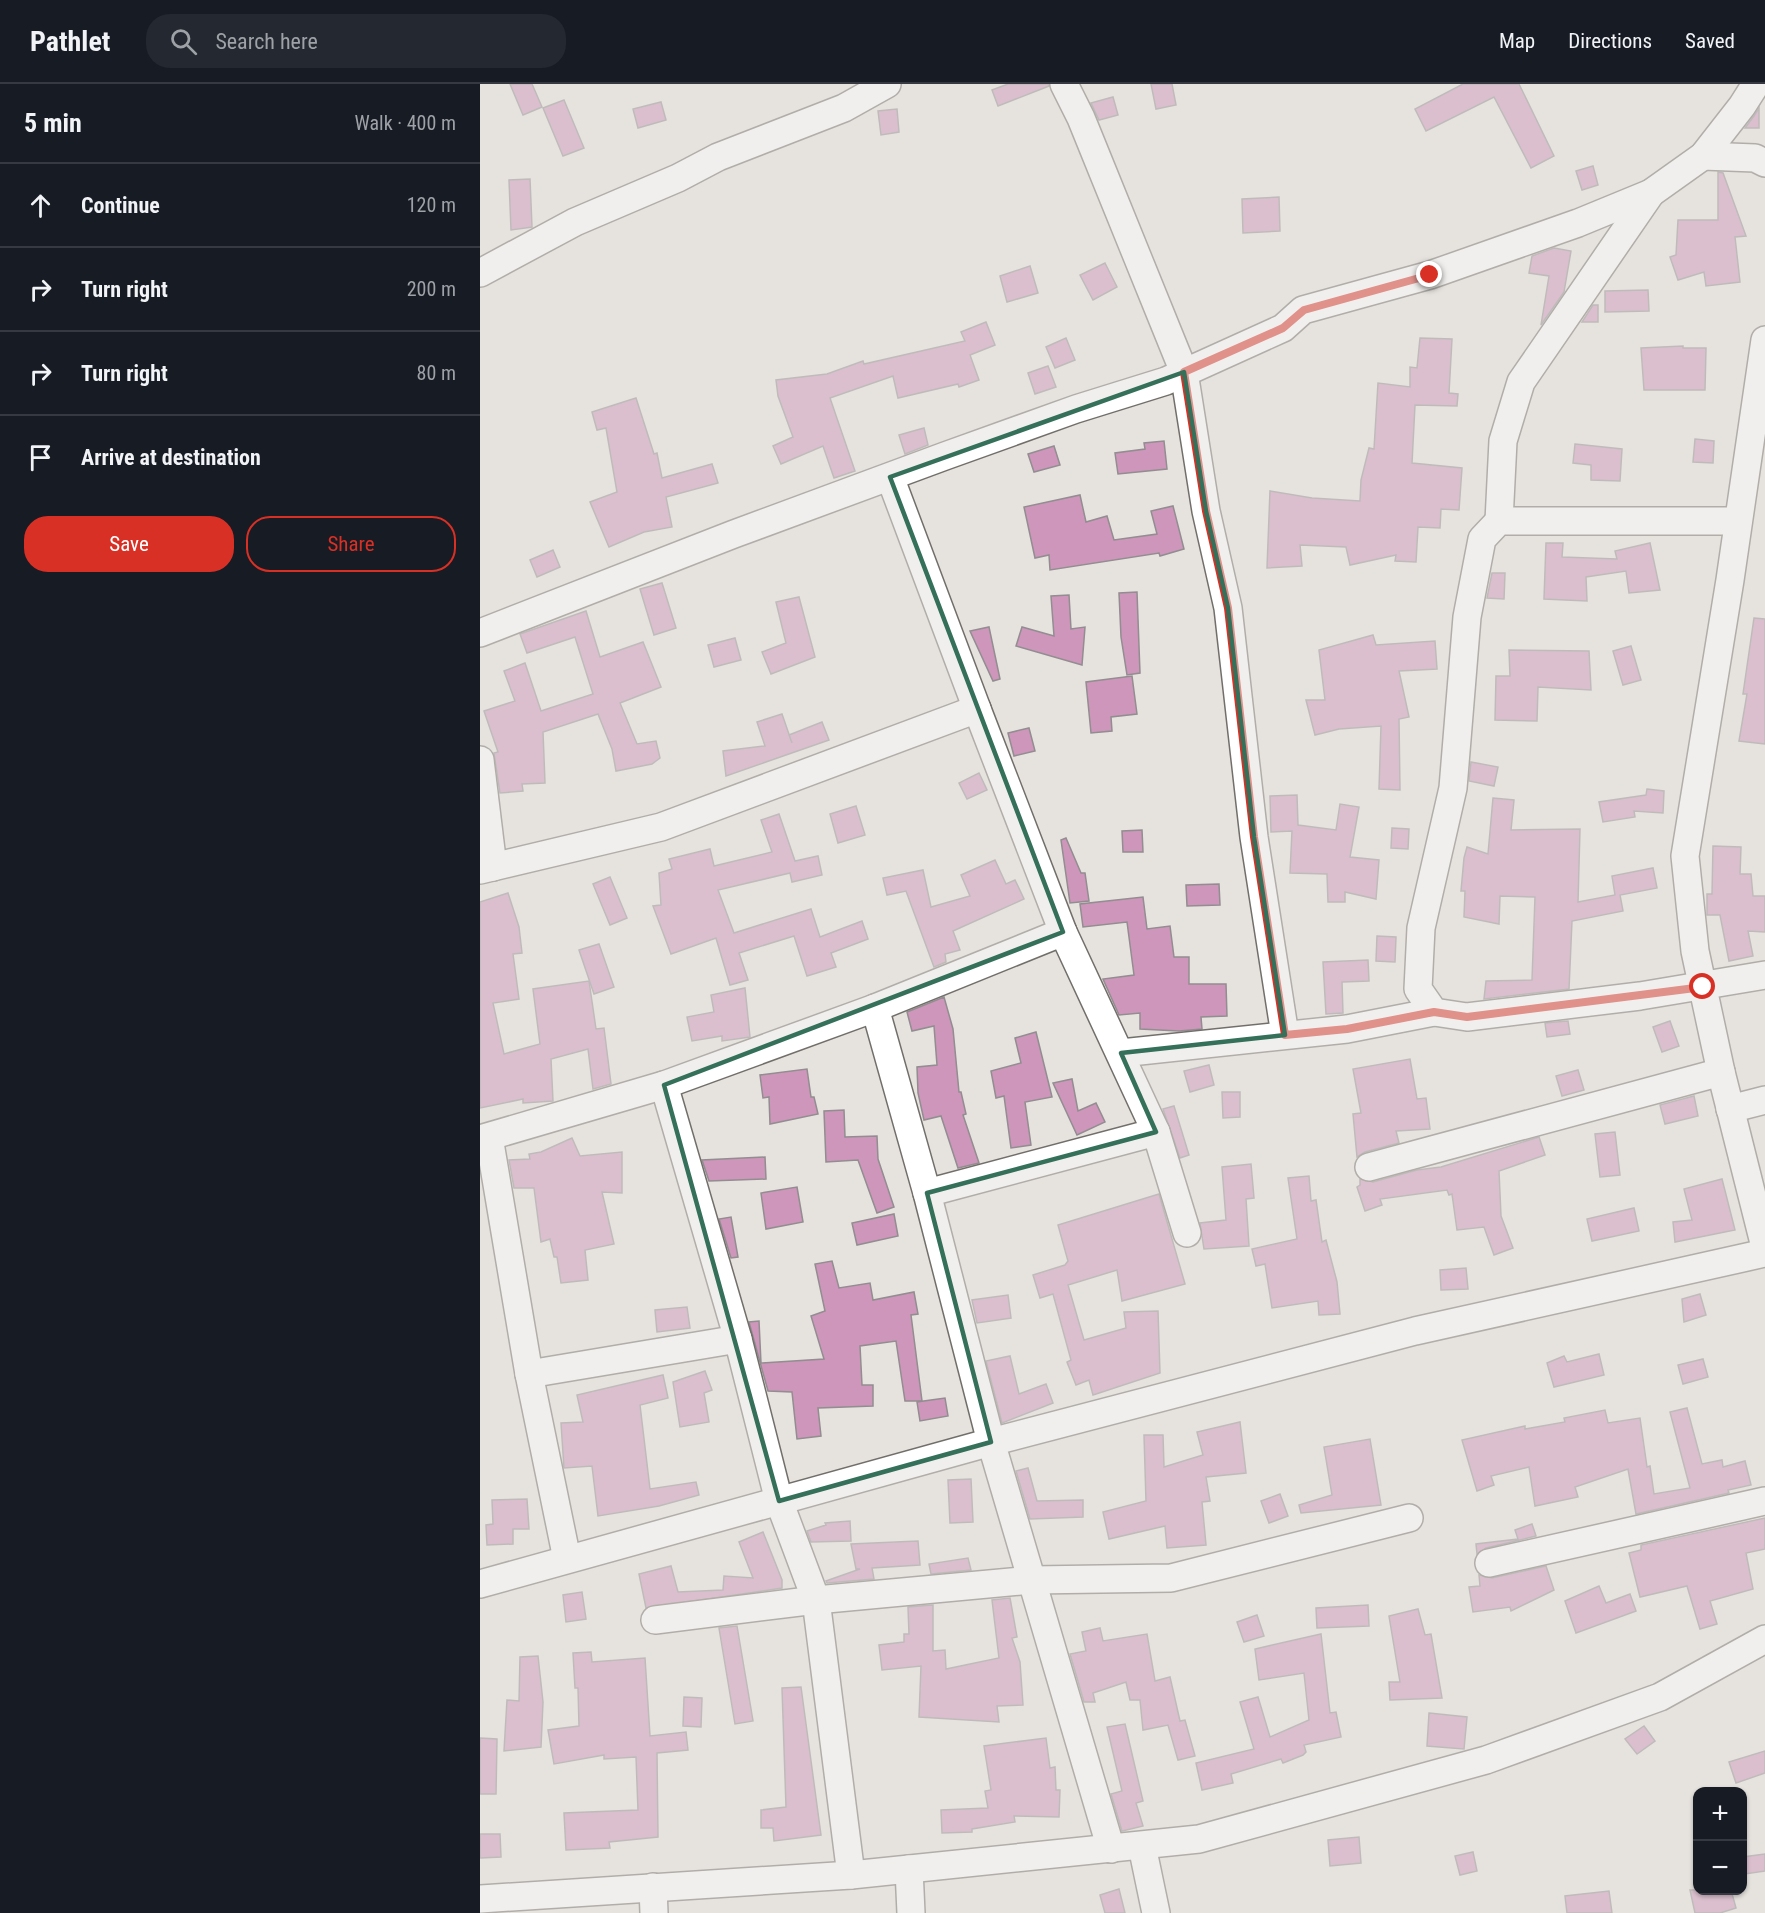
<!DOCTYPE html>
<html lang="en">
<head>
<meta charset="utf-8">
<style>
	body { margin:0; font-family:"Roboto Condensed",sans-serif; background:#242831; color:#f1f3f6 }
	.controls { position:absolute; right:18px; bottom:18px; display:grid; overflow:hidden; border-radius:12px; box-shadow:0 2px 4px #0004 }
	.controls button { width:54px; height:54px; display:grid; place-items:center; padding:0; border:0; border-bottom:2px solid #363941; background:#171b24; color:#f1f3f6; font:30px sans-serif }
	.stop { position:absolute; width:18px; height:18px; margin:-14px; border:4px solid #d93025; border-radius:50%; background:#fff }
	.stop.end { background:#d93025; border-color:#fff; box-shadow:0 2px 6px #0008 }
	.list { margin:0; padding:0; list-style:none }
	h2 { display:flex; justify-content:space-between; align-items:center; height:78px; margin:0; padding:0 24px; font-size:26px }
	h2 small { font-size:20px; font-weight:400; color:#9ea1a6 }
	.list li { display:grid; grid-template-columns:39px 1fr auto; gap:18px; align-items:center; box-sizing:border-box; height:84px; padding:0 24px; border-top:2px solid #363941 }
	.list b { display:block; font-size:22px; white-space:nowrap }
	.list em { font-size:20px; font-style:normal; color:#9ea1a6 }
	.actions { display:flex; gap:12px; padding:18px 24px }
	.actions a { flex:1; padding:14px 0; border:2px solid #d93025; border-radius:24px; text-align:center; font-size:21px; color:#d93025 }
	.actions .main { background:#d93025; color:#fff }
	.icon { flex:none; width:33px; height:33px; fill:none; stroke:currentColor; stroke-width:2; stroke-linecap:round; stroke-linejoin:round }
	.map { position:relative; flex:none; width:1285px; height:1829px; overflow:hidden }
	header { display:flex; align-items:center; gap:36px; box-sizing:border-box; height:84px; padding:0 30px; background:#171b24; border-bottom:2px solid #363941 }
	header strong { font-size:28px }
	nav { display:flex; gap:33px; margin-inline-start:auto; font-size:21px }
	.search { width:420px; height:54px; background:#242831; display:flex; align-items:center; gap:15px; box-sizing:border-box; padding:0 21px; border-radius:24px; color:#9ea1a6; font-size:22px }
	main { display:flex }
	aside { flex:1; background:#171b24 }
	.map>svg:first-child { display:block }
	.building { fill:#ce96ba; stroke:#928d90; stroke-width:1.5 }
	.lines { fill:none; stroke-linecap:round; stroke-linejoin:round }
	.street-casing { stroke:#726f6b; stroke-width:30 }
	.street { stroke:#fff; stroke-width:27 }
	.route { stroke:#d93025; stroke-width:8 }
	.marked { fill:none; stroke:#34705a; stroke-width:4.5; stroke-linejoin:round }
</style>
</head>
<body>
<header>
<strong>Pathlet</strong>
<div class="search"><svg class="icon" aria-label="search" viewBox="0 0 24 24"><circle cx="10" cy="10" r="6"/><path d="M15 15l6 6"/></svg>Search here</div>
<nav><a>Map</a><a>Directions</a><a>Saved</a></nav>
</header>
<main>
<aside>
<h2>5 min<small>Walk · 400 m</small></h2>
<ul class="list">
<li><svg class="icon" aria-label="ahead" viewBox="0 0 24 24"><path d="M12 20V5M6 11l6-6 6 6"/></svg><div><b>Continue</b></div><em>120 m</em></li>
<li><svg class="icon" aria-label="right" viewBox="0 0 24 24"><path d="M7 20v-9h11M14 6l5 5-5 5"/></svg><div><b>Turn right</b></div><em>200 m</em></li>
<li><svg class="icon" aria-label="right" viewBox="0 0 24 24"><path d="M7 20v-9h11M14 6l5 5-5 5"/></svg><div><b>Turn right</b></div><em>80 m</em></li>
<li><svg class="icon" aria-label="arrive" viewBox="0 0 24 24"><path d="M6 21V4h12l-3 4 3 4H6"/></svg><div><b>Arrive at destination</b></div></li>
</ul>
<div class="actions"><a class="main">Save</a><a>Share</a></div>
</aside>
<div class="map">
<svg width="1285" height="1829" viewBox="0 0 1285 1829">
	<rect width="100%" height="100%" fill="#e6e2de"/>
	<g class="building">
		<path d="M30 0H52L62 23 43 31Z"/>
		<path d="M528 0H568L569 2 518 22 512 6Z"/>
		<path d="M671 0H692L696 21 676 25Z"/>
		<path d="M983 0H1039L1074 72 1051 84 1014 13 946 47 935 25Z"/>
		<path d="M633 13 638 31 619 36 611 19Z"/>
		<path d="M84 16 104 64 83 72 63 24Z"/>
		<path d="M181 18 186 36 158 44 153 25Z"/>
		<path d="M1279 24V44H1265L1274 32Z"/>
		<path d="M417 25 419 48 401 51 398 27Z"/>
		<path d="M1113 82 1118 101 1102 106 1096 87Z"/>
		<path d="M1238 88 1243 89 1266 152 1255 153 1260 198 1226 202 1224 188 1198 196 1190 173 1196 171 1198 136H1238Z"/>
		<path d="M50 95 52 143 31 146 29 96Z"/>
		<path d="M799 113 800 147 763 149 762 115Z"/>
		<path d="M1074 164 1091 167 1084 208 1061 241 1069 192 1049 189 1052 172Z"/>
		<path d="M625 179 637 203 613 216 600 191Z"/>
		<path d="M550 182 558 209 527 218 520 192Z"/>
		<path d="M1168 206 1169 227 1125 228V207Z"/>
		<path d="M1113 221H1118V238H1102Z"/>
		<path d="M506 238 515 261 490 271 499 296 479 303 478 300 418 314 413 292 350 314 375 387 354 394 343 362 301 380 293 362 313 353 298 312 296 296 347 290 383 277 384 280 485 257 481 248Z"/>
		<path d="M586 254 595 276 575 284 566 263Z"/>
		<path d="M940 254 972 255 969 309 978 310 977 322 935 321 932 379 982 384 979 426 961 425 960 444 938 443 936 478 915 477 916 471 870 481 866 463 820 461 822 482 787 484 790 407 832 414 880 417 881 396 889 364 894 365 898 299 930 303V283L937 284Z"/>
		<path d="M1203 262V264H1226L1225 306H1164L1161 264Z"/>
		<path d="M568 282 576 303 555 310 548 289Z"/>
		<path d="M156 314 174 370 177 369 182 394 232 380 238 399 186 413 192 443 164 448 129 463 110 418 137 408 126 344 117 346 112 328Z"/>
		<path d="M444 344 448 361 425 370 419 351Z"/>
		<path d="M1215 355 1234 357 1233 379 1213 378Z"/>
		<path d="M684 357 687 385 638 390 635 369 665 365 664 359Z"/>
		<path d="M1095 360 1142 365 1140 397 1111 396V381L1093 379Z"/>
		<path d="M574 362 580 381 554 388 548 370Z"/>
		<path d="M600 411 606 438 627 432 634 456 677 450 671 427 693 422 704 465 680 472 679 469 570 486 569 471 555 474 544 423Z"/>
		<path d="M1066 459H1083L1082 473 1137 475 1135 467 1170 459 1180 506 1149 509 1146 487 1106 493 1107 517 1064 515Z"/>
		<path d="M73 466 80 483 57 493 50 476Z"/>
		<path d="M1012 489H1025L1024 515 1007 514Z"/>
		<path d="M182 499 196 544 174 551 160 505Z"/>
		<path d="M657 508 660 589 647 591 641 553 639 509Z"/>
		<path d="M589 511 591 545 605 543 602 581 536 562 542 543 574 552 571 512Z"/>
		<path d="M319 513 335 573 291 590 282 568 306 559 296 518Z"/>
		<path d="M106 527 120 573 163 558 181 603 140 619 157 660 176 657 180 674 172 680 136 687 132 665 118 630 63 648 65 699 42 700 43 707 20 709 14 669 18 668 4 627 35 617 24 587 45 579 61 627 113 610 95 553 47 569 40 550Z"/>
		<path d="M1274 534 1285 535V660L1259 657 1267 610H1263Z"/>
		<path d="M509 543 520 595 513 597 490 547Z"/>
		<path d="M893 551 896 561 955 557 957 585 919 587 929 633 919 635 920 706 899 705 901 642 859 645 835 651 826 616H845L839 566Z"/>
		<path d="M255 554 261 576 234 583 228 561Z"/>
		<path d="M1151 562 1161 596 1143 601 1133 567Z"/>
		<path d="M1029 566 1109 567 1111 606 1058 603 1057 637 1015 636 1016 592H1030Z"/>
		<path d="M652 592 657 630 631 633 632 647 611 649 606 598Z"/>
		<path d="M302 630 312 659 309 651 342 638 349 656 246 692 243 667 285 662 277 638Z"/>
		<path d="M549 644 555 667 534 672 528 649Z"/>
		<path d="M991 678 1018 683 1014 702 989 697Z"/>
		<path d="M499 689 507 706 487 715 479 699Z"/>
		<path d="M1167 705 1184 707 1183 729 1154 727 1155 733 1123 738 1119 718 1166 711Z"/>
		<path d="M817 711 818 741 856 746 860 720 879 723 870 773 899 776 896 815 865 808V818H848L847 790 810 789 812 747 791 748 790 712Z"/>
		<path d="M1013 714 1034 716 1031 746 1100 745 1098 818 1135 811 1132 792 1173 784 1177 804 1140 811 1143 827 1092 837 1089 905 1004 915 1006 897 1052 896 1055 813 1020 812 1019 840 984 833 985 807H981L984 774 987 763 1008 770Z"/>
		<path d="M376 722 385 751 358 759 350 730Z"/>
		<path d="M299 730 315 777 338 772 342 791 312 798 310 789 238 806 254 849 331 825 340 853 382 837 388 855 351 869 356 883 327 892 314 852 259 869 268 896 250 901 236 854 191 870 173 822 181 821 179 789 192 785 189 775 230 765 234 782 292 768 281 736Z"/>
		<path d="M912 744 929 745 928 765 911 764Z"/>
		<path d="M662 746 663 768H643L642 747Z"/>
		<path d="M586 754 601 789H605L609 817 590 819 581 756Z"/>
		<path d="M1233 762 1261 763 1260 790H1271L1273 812H1285V848L1268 847 1273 872 1249 877 1240 831H1227V810H1232Z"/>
		<path d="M515 776 526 800 535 796 544 815 473 847 480 866 465 870 466 878 454 883 426 807 407 811 403 794 443 786 451 823 490 812 481 791Z"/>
		<path d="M130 793 147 834 130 841 113 800Z"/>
		<path d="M739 800 740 821 707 822 706 801Z"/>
		<path d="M28 809 39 843 42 869 33 870 39 915 13 919 24 970 60 960 53 905 109 897 116 945 124 944 131 1000 113 1005 108 965 71 975 73 1017 43 1019V1015L0 1024V818Z"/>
		<path d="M663 813 667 845 690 842 694 873H709V900H746L747 932 721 933 722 945 699 947 660 945V929L639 931 623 895 654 891 647 838 603 843 600 820Z"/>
		<path d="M897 852 916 853 915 878 896 877Z"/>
		<path d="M119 860 134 903 114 910 99 866Z"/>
		<path d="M888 876 889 897 862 898 863 929 846 930 843 878Z"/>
		<path d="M265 904 270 953 242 957V952L212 957 207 933 234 928 231 911Z"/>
		<path d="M464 913 473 945 479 1008H481L486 1030 483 1031 499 1079 478 1084 461 1032 444 1036 438 1009 437 983 457 981 454 942 432 947 427 928Z"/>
		<path d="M1088 937 1090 950 1067 953 1065 939Z"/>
		<path d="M1190 937 1199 962 1182 968 1173 943Z"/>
		<path d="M556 948 572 1013 545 1018 551 1061 531 1064 524 1012 516 1014 511 987 541 979 535 954Z"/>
		<path d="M930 975 937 1015 946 1014 950 1045 916 1047 919 1059 885 1068 877 1073 873 1030 881 1029 873 985Z"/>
		<path d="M729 981 734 1001 710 1008 704 987Z"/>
		<path d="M327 985 331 1013H334L338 1030 290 1040 289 1013 283 1014 280 991Z"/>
		<path d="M1098 986 1104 1006 1082 1012 1076 992Z"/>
		<path d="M592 995 598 1027 616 1019 625 1038 597 1051 573 999Z"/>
		<path d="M742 1008H760V1033L743 1034Z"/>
		<path d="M1214 1012 1218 1032 1185 1040 1180 1021Z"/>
		<path d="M694 1022 709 1071 700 1074 683 1025Z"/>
		<path d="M364 1026 365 1053 397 1052 398 1075 414 1123 397 1129 378 1076 346 1078 344 1027Z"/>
		<path d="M1135 1048 1140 1091 1120 1093 1115 1050Z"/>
		<path d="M1059 1053 1065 1071 1019 1087 1021 1132 1033 1164 1014 1171 1004 1143 977 1146 972 1110 969 1111 967 1106 900 1115 902 1121 885 1127 877 1103 880 1101V1095L893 1098 937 1086 961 1083Z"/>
		<path d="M92 1054 100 1072 142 1068V1109L122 1108 134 1160 105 1166 108 1196 81 1199 77 1173H74L70 1155 61 1158 54 1104H34L29 1076 50 1075 49 1070 61 1068Z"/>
		<path d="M285 1073 286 1095 229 1097 222 1076Z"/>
		<path d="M771 1080 774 1114 766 1115 769 1162 724 1165 720 1139 746 1136 742 1083Z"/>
		<path d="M829 1092 831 1117 836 1116 842 1158 846 1156 857 1198 860 1230 839 1231 838 1217 792 1224 785 1180 776 1182 772 1165 817 1155 808 1094Z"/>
		<path d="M1242 1095 1255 1146 1195 1158 1193 1138 1212 1136 1204 1105Z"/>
		<path d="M317 1103 323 1138 286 1145 281 1109Z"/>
		<path d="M679 1110 705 1200 642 1217 637 1186 588 1201 604 1256 646 1244 644 1228 678 1227 680 1289 613 1311 609 1296 596 1301 587 1278 591 1276 573 1210 560 1214 553 1191 585 1181 588 1177 578 1141Z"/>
		<path d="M1154 1124 1159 1147 1112 1157 1107 1135Z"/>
		<path d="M414 1130 418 1152 377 1161 372 1139Z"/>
		<path d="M251 1133 258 1173 251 1174 239 1135Z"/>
		<path d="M352 1177 359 1204 390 1199 393 1216 434 1208 438 1230 431 1231 442 1317H425L416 1257 380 1262 382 1301H393V1322L338 1324 341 1352 317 1355 312 1308 288 1307 269 1238 279 1237 281 1279 344 1275 331 1232 345 1227 335 1180Z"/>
		<path d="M986 1184 988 1205 961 1206 960 1186Z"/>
		<path d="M1220 1210 1226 1231 1204 1238 1202 1215Z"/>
		<path d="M528 1211 531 1234 497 1239 492 1216Z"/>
		<path d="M207 1223 210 1244 177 1248 175 1226Z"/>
		<path d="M1119 1270 1124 1291 1074 1303 1067 1279 1084 1272 1087 1278Z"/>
		<path d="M530 1272 539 1310 566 1300 573 1319 522 1339 506 1277Z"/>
		<path d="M1223 1275 1228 1293 1203 1300 1198 1281Z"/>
		<path d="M225 1287 232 1306 224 1309 229 1338 200 1343 193 1298Z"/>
		<path d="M183 1291 188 1314 160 1321 170 1405 216 1398 219 1411 179 1422 118 1432 112 1382 84 1384 81 1339 103 1338 97 1311Z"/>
		<path d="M465 1314 468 1332 440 1337 437 1318Z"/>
		<path d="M1207 1324 1222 1380 1242 1376 1243 1383 1265 1377 1271 1401 1248 1406 1249 1409 1156 1430 1148 1385 1095 1403 1098 1413 1055 1422 1049 1383 1011 1392 1014 1401 997 1407 982 1356 1045 1342V1345L1085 1338 1084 1334 1125 1326 1128 1339 1160 1334 1167 1383 1170 1382 1174 1410 1210 1404 1190 1328Z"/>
		<path d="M760 1338 766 1389 726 1393 730 1417 722 1418 726 1461 687 1464 685 1442 629 1455 623 1428 666 1417 664 1351H683L684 1383 723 1371 717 1348Z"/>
		<path d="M890 1355 901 1421 821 1429 819 1421 852 1411 844 1363Z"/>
		<path d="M548 1384 557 1417 603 1416V1433L550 1435 536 1387Z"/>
		<path d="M491 1395 493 1438 470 1439 468 1396Z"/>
		<path d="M800 1410 808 1432 789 1439 781 1417Z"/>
		<path d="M47 1415 49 1445H33V1460L7 1461 6 1441 13 1440 12 1416Z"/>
		<path d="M1285 1434V1465L1266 1469 1273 1505 1230 1517 1237 1540 1220 1545 1207 1502 1160 1513 1149 1469 1161 1466V1461Z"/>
		<path d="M370 1437 371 1457 331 1458 327 1447 346 1441 345 1439Z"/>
		<path d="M1052 1440 1056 1452 1006 1464 997 1470 996 1460 1038 1455 1035 1446Z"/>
		<path d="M283 1448 302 1496V1504L166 1524 159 1490 191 1482 198 1508 243 1506 244 1492 273 1494 259 1458Z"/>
		<path d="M438 1457 440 1481 392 1484 394 1495 347 1499 346 1497 380 1485H376L371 1460Z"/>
		<path d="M488 1474 491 1486 451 1490 449 1480Z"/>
		<path d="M1066 1482 1074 1506 1031 1527 1030 1523 993 1528 989 1503 1000 1502 999 1491 1012 1494Z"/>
		<path d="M1119 1502 1126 1519 1150 1510 1156 1527 1096 1549 1085 1517Z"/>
		<path d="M102 1508 106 1535 86 1538 83 1511Z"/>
		<path d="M530 1514 537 1553 532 1554 540 1578 543 1621 517 1622 519 1638 439 1633 441 1582 402 1586 399 1561 424 1558V1550H429L428 1523 453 1521V1567L465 1566 466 1585 519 1574 512 1516Z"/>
		<path d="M888 1521 889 1542 837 1544 836 1524Z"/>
		<path d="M938 1525 945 1551 951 1550 962 1614 910 1616 909 1598H920L909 1532Z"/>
		<path d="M777 1531 784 1552 764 1558 757 1538Z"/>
		<path d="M257 1542 273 1637 255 1640 239 1544Z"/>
		<path d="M620 1544 623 1557 667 1550 675 1597 690 1593 700 1637 705 1636 715 1672 698 1676 688 1641 663 1646 660 1616H650L646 1598 613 1609 615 1618H604L590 1570 606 1567 602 1548Z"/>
		<path d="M841 1550 850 1629 856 1628 861 1653 824 1661 826 1668 823 1671 803 1679 801 1675 751 1690 753 1699 722 1706 716 1679 774 1665 760 1618 778 1613 790 1653 829 1636 824 1589 779 1596 775 1565Z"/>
		<path d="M111 1568 112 1578 165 1574 170 1652 206 1648 208 1666 177 1669 178 1753 129 1758 130 1764 86 1766 84 1729 158 1726 156 1673 124 1675V1671L74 1680 68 1646 99 1642 98 1604H95L93 1569Z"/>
		<path d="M58 1572 63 1618 61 1663 24 1667 27 1616 39 1617 40 1573Z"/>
		<path d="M321 1603 341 1751 294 1757 293 1744H281V1726L306 1723 302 1604Z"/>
		<path d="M204 1613 222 1614 221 1643 203 1642Z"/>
		<path d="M949 1629 987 1633 984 1665 947 1662Z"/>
		<path d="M645 1640 663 1717 656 1719 663 1742 642 1747 631 1710 642 1707 627 1643Z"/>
		<path d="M1164 1642 1175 1657 1157 1670 1145 1655Z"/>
		<path d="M0 1654 17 1655 16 1710H0Z"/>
		<path d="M566 1654 570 1684 575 1683 576 1706H580L579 1733 534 1732 535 1738 492 1745V1748L462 1749 461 1726 508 1724 505 1707 511 1706 504 1662Z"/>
		<path d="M1285 1667V1689L1256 1699 1249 1678Z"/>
		<path d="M0 1750H20L21 1773 0 1774Z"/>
		<path d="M879 1753 881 1779 850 1782 848 1756Z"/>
		<path d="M993 1768 997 1787 980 1791 975 1772Z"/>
		<path d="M1285 1770V1787L1265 1790 1263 1773Z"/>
		<path d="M639 1805 645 1829H625L620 1811Z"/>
		<path d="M1210 1806H1251L1256 1824 1240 1829H1215Z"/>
		<path d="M1129 1807 1132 1829H1087L1085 1812Z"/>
	</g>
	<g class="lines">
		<defs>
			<g id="street">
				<path d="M584 0 601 34 704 288 726 427 748 524 774 753 805 951"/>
				<path d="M1223 72 1275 74 1285 79"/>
				<path d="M0 189 95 138 198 94 238 73 364 24 407 0"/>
				<path d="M1285 256 1250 496 1205 772 1215 867 1241 988 1285 1163"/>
				<path d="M410 393 497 625"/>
				<path d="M1019 437 1023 357 1041 298 1171 109"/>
				<path d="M1258 437H1019L1002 455 987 533 973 704 941 844 938 905 954 928 987 933 1160 912 1285 891"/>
				<path d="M0 549 254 450 465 372 596 325 686 297 803 244 823 226 950 191 1098 139 1171 109 1223 72 1262 22 1276 0"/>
				<path d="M0 676 13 783"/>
				<path d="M0 786 181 743 497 625 583 848 676 1048 707 1149"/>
				<path d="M395 924 447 1109 511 1358 631 1765"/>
				<path d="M641 969 867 945 954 928"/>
				<path d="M184 1001 258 1255 299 1417 336 1516 371 1791"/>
				<path d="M1250 1025 1285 1016"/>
				<path d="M9 1053 49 1290 87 1475"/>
				<path d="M0 1055 184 1001 395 924 583 848"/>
				<path d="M889 1083 1241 988"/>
				<path d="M447 1109 676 1048"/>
				<path d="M49 1290 258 1255"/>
				<path d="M1009 1479 1285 1417"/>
				<path d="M0 1500 511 1358 935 1247 1285 1169"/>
				<path d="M175 1536 336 1516 552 1496 691 1494 929 1434"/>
				<path d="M662 1762 676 1829"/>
				<path d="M429 1785 431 1829"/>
				<path d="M173 1803 174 1829"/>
				<path d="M0 1815 371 1791 719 1755 1006 1676 1180 1613 1285 1555"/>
			</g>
		</defs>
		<use href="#street" class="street-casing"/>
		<use href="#street" class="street"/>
	</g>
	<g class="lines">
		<path class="route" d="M950 191 824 226 803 244 704 288 726 427 748 524 774 753 805 951 867 945 954 928 987 933 1223 903"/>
	</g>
	<path d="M0 0H1285V1829H0ZM704 288 726 427 748 524 774 753 805 951 641 969 676 1048 447 1109 511 1358 299 1417 184 1001 583 848 410 393Z" fill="#e6e2de" fill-opacity=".55" fill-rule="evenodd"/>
	<path class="marked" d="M704 288 726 427 748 524 774 753 805 951 641 969 676 1048 447 1109 511 1358 299 1417 184 1001 583 848 410 393Z"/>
</svg>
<div class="controls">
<button>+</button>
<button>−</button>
</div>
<div class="stop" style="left:1223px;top:903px"></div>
<div class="stop end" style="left:950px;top:191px"></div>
</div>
</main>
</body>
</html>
